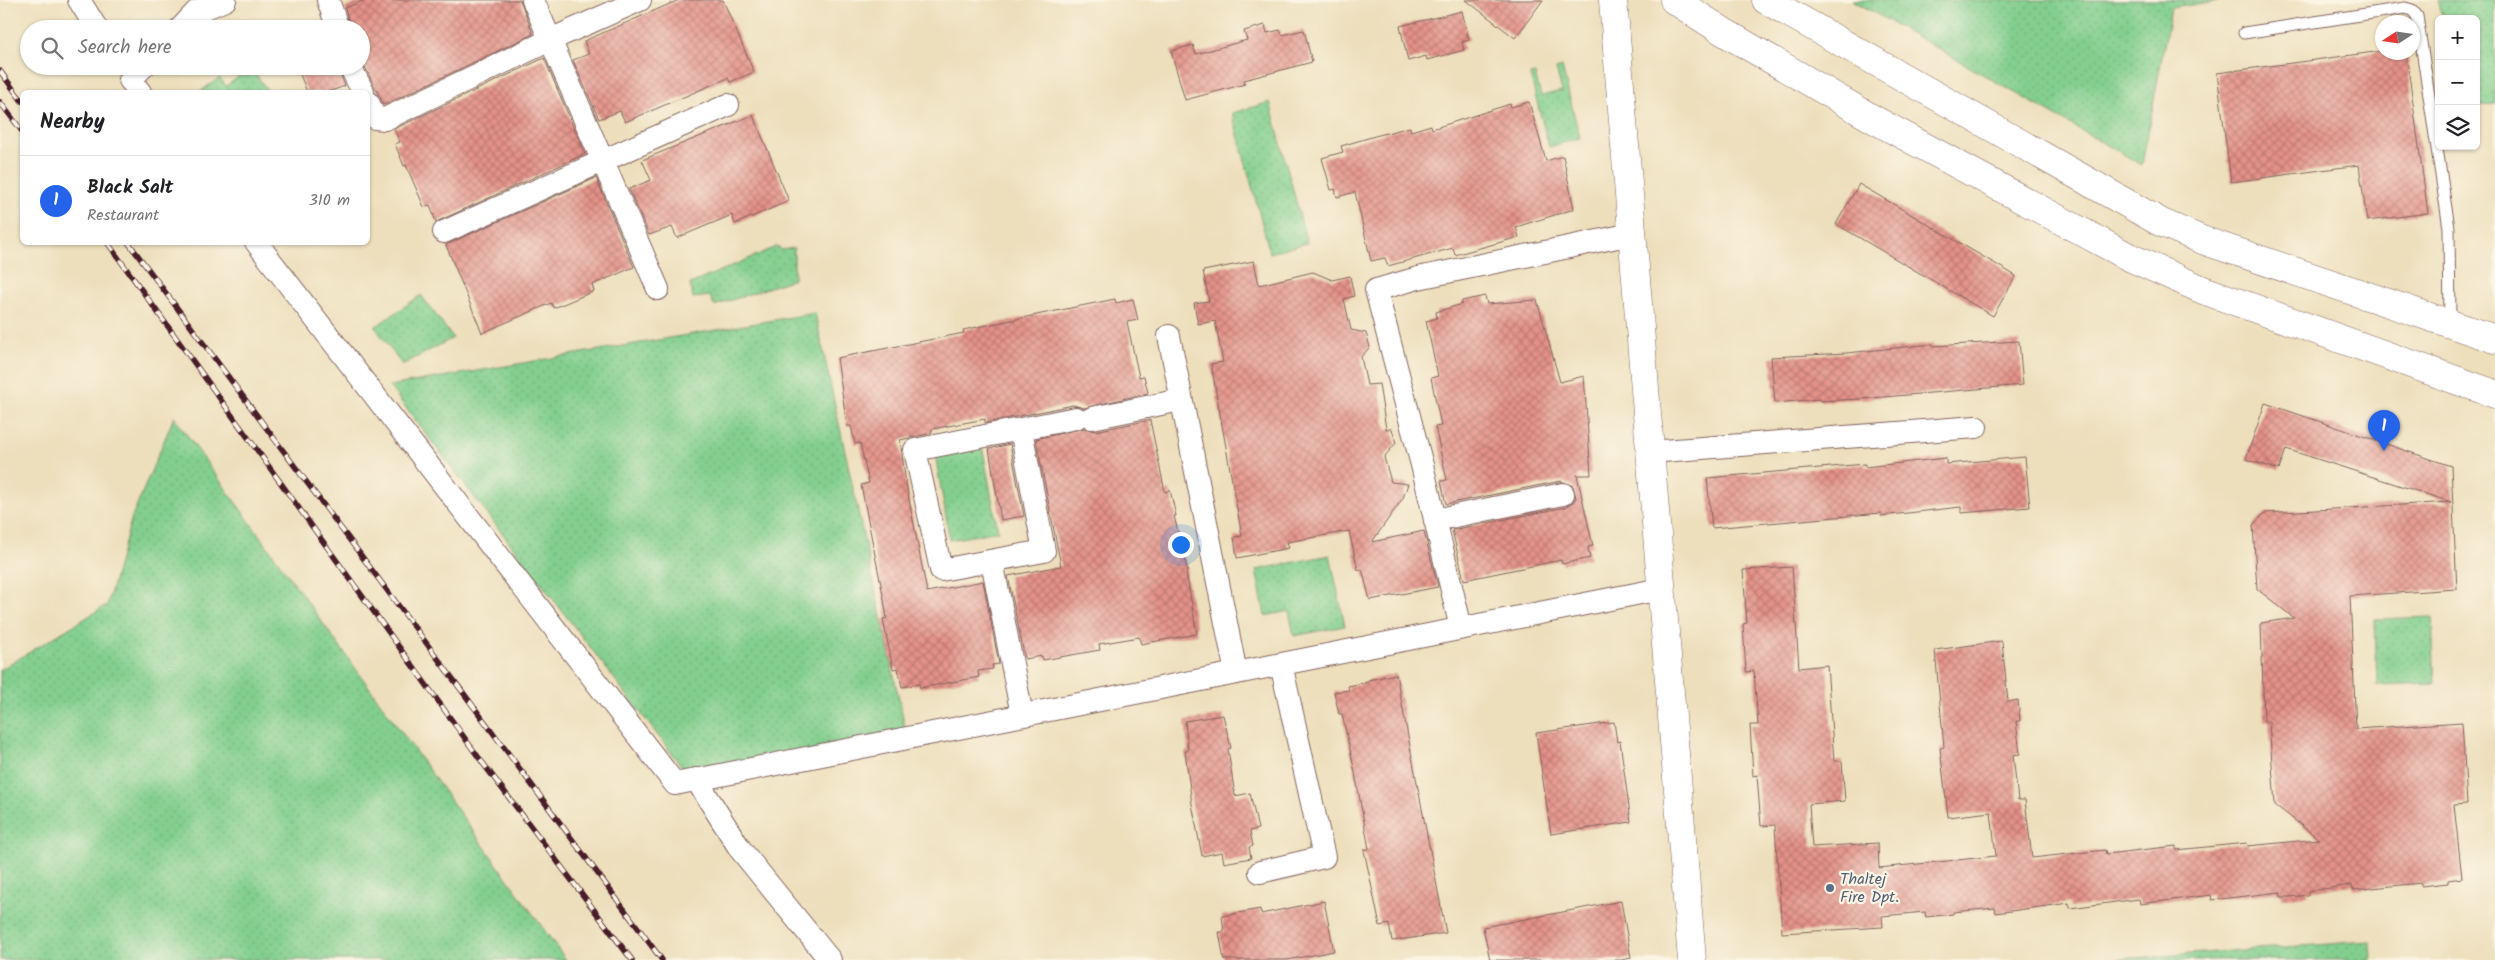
<!DOCTYPE html>
<html lang="en">
<head>
<meta charset="utf-8">
<style>
	body { margin:0; font-family:Kalam,sans-serif; background:#f6f6f6; color:#202124 }
	.controls { position:absolute; right:15px; top:15px; display:grid; overflow:hidden; border-radius:8px; box-shadow:0 1px 4px #0004 }
	.controls button { width:45px; height:45px; display:grid; place-items:center; padding:0; border:0; border-bottom:1px solid #e0e0e0; background:#fff; color:#202124; font:25px sans-serif }
	.compass { position:absolute; left:2375px; top:15px; width:45px; height:45px; border-radius:50%; background:#fff; box-shadow:0 1px 4px #0004; rotate:258deg }
	.you { position:absolute; left:1180px; top:544px; width:18px; height:18px; margin:-12px; border:4px solid #fff; border-radius:50%; background:#1a73e8; box-shadow:0 0 0 8px #1a73e833 }
	.badge { display:grid; place-items:center; width:32px; height:32px; border-radius:50%; background:#2563eb; color:#fff; font-size:16px; font-weight:700 }
	.pin { position:absolute; translate:-50% -41px; filter:drop-shadow(0 1px 2px #0008) }
	.pin::after { content:''; position:absolute; top:26px; width:18px; height:15px; background:inherit; clip-path:polygon(0 0,100% 0,50% 100%) }
	.list { margin:0; padding:0; list-style:none }
	h2 { display:flex; justify-content:space-between; align-items:center; height:65px; margin:0; padding:0 20px; font-size:21px }
	h2 small { font-size:16px; font-weight:400; color:#757577 }
	.list li { display:grid; grid-template-columns:32px 1fr auto; gap:15px; align-items:center; box-sizing:border-box; height:90px; padding:0 20px; border-top:1px solid #e0e0e0 }
	.list b { display:block; font-size:19px; white-space:nowrap }
	.list p { margin:0; font-size:16px; white-space:nowrap; color:#757577 }
	.list em { font-size:16px; font-style:normal; color:#757577 }
	.icon { flex:none; width:28px; height:28px; fill:none; stroke:currentColor; stroke-width:2; stroke-linecap:round; stroke-linejoin:round }
	.map { position:relative; flex:none; width:2495px; height:960px; overflow:hidden }
	.search { position:absolute; background:#fff; box-shadow:0 1px 4px #0004; left:20px; top:20px; width:350px; height:55px; display:flex; align-items:center; gap:12px; box-sizing:border-box; padding:0 18px; border-radius:28px; color:#757577; font-size:19px }
	.panel { position:absolute; background:#fff; box-shadow:0 1px 4px #0004; left:20px; top:90px; width:350px; height:155px; border-radius:8px }
	.map>svg:first-child { display:block }
	.grass { fill:url(#grass-dots); stroke:#66775c }
	.building { fill:url(#building-cross-hatch) }
	.lines { fill:none; stroke-linecap:round; stroke-linejoin:round }
	.service-casing { stroke:#83625e; stroke-width:13 }
	.minor-casing { stroke:#83625e; stroke-width:24 }
	.tertiary-casing { stroke:#83625e; stroke-width:29 }
	.secondary-casing { stroke:#83625e; stroke-width:29 }
	.service { stroke:#fff; stroke-width:11 }
	.minor { stroke:#fff; stroke-width:22 }
	.tertiary { stroke:#fff; stroke-width:28 }
	.secondary { stroke:#fff; stroke-width:28 }
	.rail-casing { stroke:#4a1f2b; stroke-width:5.5 }
	.rail { stroke:#fcf5e5; stroke-width:4; stroke-dasharray:11; stroke-linecap:butt }
	.service-dot { fill:#5c6f8a; stroke:#fcf5e5; stroke-width:2 }
	.labels { text-anchor:middle; dominant-baseline:central; stroke-width:4.5; stroke-linejoin:round; paint-order:stroke }
	.service-label { font-size:16px; fill:#4e5e75; stroke:#fcf5e5; text-anchor:start }
</style>
</head>
<body>
<div class="map">
<svg width="2495" height="960" viewBox="0 0 2495 960">
	<defs>
		<pattern id="grass-dots" width="8" height="8" patternUnits="userSpaceOnUse" patternTransform="scale(1.25)"><rect width="8" height="8" fill="#82cf8e"/><path d="M2 2h.1M6 6h.1" fill="none" stroke="#72b17b" stroke-width="1.8" stroke-linecap="round"/></pattern>
		<pattern id="building-cross-hatch" width="8" height="8" patternUnits="userSpaceOnUse" patternTransform="scale(1.25)"><rect width="8" height="8" fill="#e49289"/><path d="M0 0l8 8M0 8l8-8" fill="none" stroke="#bb7770"/></pattern>
	</defs>
	<rect width="100%" height="100%" fill="#fcf5e5"/>
	<filter id="ink" filterUnits="userSpaceOnUse"><feTurbulence type="fractalNoise" baseFrequency=".02" numOctaves="2"/><feDisplacementMap in="SourceGraphic" scale="10" xChannelSelector="R" yChannelSelector="G"/><feConvolveMatrix kernelMatrix="1 2 1 2 8 2 1 2 1" color-interpolation-filters="sRGB"/></filter>
	<filter id="wash" filterUnits="userSpaceOnUse"><feTurbulence type="fractalNoise" baseFrequency=".0096" numOctaves="4" result="noise"/><feDisplacementMap in="SourceGraphic" scale="20" xChannelSelector="R" yChannelSelector="G"/><feGaussianBlur stdDeviation="1.12" result="paint"/><feColorMatrix in="noise" values="0 0 0 0 0 0 0 0 0 0 0 0 0 0 0 0 0 1.4 0 .05"/><feComposite in="paint" operator="in"/></filter>
	<g filter="url(#wash)">
		<rect width="100%" height="100%" fill="#eddfbc"/>
		<g class="grass">
			<path d="M1852 0H2224L2171 8 2142 165Z"/>
			<path d="M2438 0H2495V104L2476 106V19H2443Z"/>
			<path d="M1562 67 1580 138 1549 147 1530 75 1535 74 1541 96 1562 91 1556 69Z"/>
			<path d="M251 68 269 92H199L220 78 226 86Z"/>
			<path d="M1270 102 1307 243 1270 253 1232 113Z"/>
			<path d="M778 246 781 250 794 248V279L714 306 710 296 693 298 690 284Z"/>
			<path d="M421 295 453 338 402 365 375 327Z"/>
			<path d="M815 313 907 736 686 772 389 386Z"/>
			<path d="M174 417 566 960H0V670L107 605 132 517Z"/>
			<path d="M982 445 998 531 950 540 935 454Z"/>
			<path d="M1330 555 1345 626 1294 636 1289 611 1265 616 1256 570Z"/>
			<path d="M2432 617 2435 684 2377 686 2375 619Z"/>
			<path d="M2370 941 2371 960H2104Z"/>
		</g>
		<g id="blocks">
			<g class="building">
				<path d="M365 0H520L533 34 384 105 361 59V29H351L345 8Z"/>
				<path d="M679 0H723L754 72 730 82 728 78 625 122 620 111 599 119 573 60 589 54 584 41Z"/>
				<path d="M1466 0H1543L1515 38Z"/>
				<path d="M1462 11 1469 40 1462 42 1464 50 1427 60 1426 56 1408 61 1400 26Z"/>
				<path d="M1265 25 1267 33 1280 30 1282 35 1304 30 1312 62 1244 80 1245 84 1185 100 1171 51 1193 45 1196 54 1247 40 1244 31Z"/>
				<path d="M2382 51V52H2406L2428 213 2367 221 2359 165 2231 182 2217 73Z"/>
				<path d="M544 58 585 154 436 222 430 205 424 207 406 165 404 166 395 144 400 142 394 129Z"/>
				<path d="M282 66H337L345 86 328 92H307L297 67 284 72Z"/>
				<path d="M1529 102 1546 161 1563 156 1574 209 1516 227 1519 237 1455 255 1453 248 1388 266 1385 258 1371 261 1355 192 1337 197 1335 189 1331 190 1322 158 1343 152 1341 146 1375 136 1410 127 1411 131 1431 125 1432 129 1510 104 1511 107Z"/>
				<path d="M753 115 789 201 735 224 732 215 677 238 672 227 649 235 629 189 651 180 642 160Z"/>
				<path d="M596 178 634 267 592 285 594 291 554 308 551 303 482 333 446 245Z"/>
				<path d="M1859 184 2016 276 1993 316 1836 224Z"/>
				<path d="M1254 261 1259 285 1313 272 1332 280 1350 276 1354 296 1344 299 1351 330 1366 333 1370 347 1361 357 1367 385 1379 384 1386 429H1392L1396 443 1384 457 1391 482 1408 484 1403 498 1372 542 1424 531 1438 587 1370 600 1362 569 1358 570 1349 531 1287 542 1289 548 1237 558 1234 537 1242 536 1211 364 1223 362 1215 321 1198 324 1194 303 1209 301 1203 271Z"/>
				<path d="M1485 296 1487 304 1537 300 1560 382 1584 376 1591 475H1577L1593 546 1588 547 1590 558 1562 564 1561 560 1464 580 1452 530 1566 507 1572 503 1576 498 1573 486 1561 481 1446 504 1441 481 1447 480 1435 427 1441 426 1431 378 1438 376 1426 321 1437 318 1436 312 1462 304V301Z"/>
				<path d="M1115 299 1116 303 1133 299 1138 320 1127 322 1139 377 1144 376 1148 393 1084 408 1073 405 985 423V419L932 429V433L900 440 906 484 927 592 983 581 999 664 992 665 993 669 978 671 979 677 920 688 919 684 902 687 898 668 893 669 883 619 887 618 884 600 861 485 869 483 860 443 855 444 851 426H847L837 358 964 333 963 330Z"/>
				<path d="M2019 341 2023 385 1861 399 1820 401V399L1775 403 1771 357 1847 353 1933 344V346Z"/>
				<path d="M2265 403 2451 466 2457 589 2350 596 2356 729 2462 722 2467 804 2454 805 2462 878 2448 880V883L2421 886V883L2353 890 2352 885 2308 891V895L2289 897H2281L2280 892 2212 900 2211 895 2140 904 2139 899 2070 908 2069 903 1996 913 1995 908 1953 912V914L1926 917 1925 912 1882 916 1883 927 1782 933 1775 825 1761 826 1757 775 1753 776 1750 725H1758L1754 671 1746 672 1743 624 1747 623 1743 570 1792 567 1799 668 1827 665 1834 761H1842L1845 801 1809 804 1812 847 1878 843 1879 868 1996 856 1991 812 1948 817 1940 748 1944 747 1935 650 2002 641 2008 702 2018 700 2020 721H2016L2020 754 2013 755 2018 800H2025L2032 858 2105 850 2106 854 2176 846V850L2247 843 2248 846 2319 839 2275 805 2269 722H2264L2261 623 2294 618 2257 589 2253 525 2265 513 2451 502 2286 449 2279 470 2246 459Z"/>
				<path d="M1150 420 1165 492 1170 490 1176 516H1174L1188 571 1186 572 1197 634 1141 644 1139 637 1099 644 1100 650 1043 660 1042 656 1025 659 1008 576 1061 566 1036 439 1084 428 1095 431Z"/>
				<path d="M1010 444 1024 516 1001 520 989 449Z"/>
				<path d="M2025 457 2030 507 1961 513V507L1881 516V513L1712 528 1707 478 1865 464V467L1946 458V464Z"/>
				<path d="M1396 674 1446 933 1392 941 1389 924 1380 926 1364 850 1369 849 1354 768 1342 714H1339L1334 692 1349 690 1348 686 1368 682V680Z"/>
				<path d="M1223 715 1231 748 1228 749 1235 796 1250 793 1258 829 1250 831 1253 846 1249 847 1251 858 1224 863 1222 852 1202 856 1192 804 1185 751H1188L1185 721Z"/>
				<path d="M1614 722 1617 742 1620 741 1631 822 1551 834 1536 733Z"/>
				<path d="M1324 901 1334 951 1287 960H1224L1219 932H1224L1222 916 1260 909 1261 914Z"/>
				<path d="M1621 901 1631 958 1621 960H1490L1483 927Z"/>
			</g>
		</g>
	</g>
	<g filter="url(#ink)">
		<use href="#blocks" fill-opacity="0" stroke="#83625e" stroke-width="1"/>
		<g class="lines">
			<defs>
				<path id="service" d="M2244 33 2405 8 2412 10 2417 16 2449 228 2450 323"/>
				<g id="minor">
					<path d="M79 0 97 29"/>
					<path d="M328 0 338 29"/>
					<path d="M533 0 658 289"/>
					<path d="M180 29 196 12 225 0"/>
					<path d="M350 66 363 92"/>
					<path d="M140 92 130 80 144 66"/>
					<path d="M368 102 375 118 385 119 550 40 640 0"/>
					<path d="M444 232 728 105"/>
					<path d="M256 242 675 784 1661 589"/>
					<path d="M1169 336 1236 673"/>
					<path d="M1092 418 1181 400"/>
					<path d="M1021 430 1044 551 941 570 915 450 1076 418"/>
					<path d="M1650 452 1976 427"/>
					<path d="M1435 520 1563 494"/>
					<path d="M992 561 1022 715"/>
					<path d="M1461 628 1422 465 1376 290 1418 278 1632 234"/>
					<path d="M696 779 740 849 830 960"/>
					<path d="M1260 872 1324 857 1281 664"/>
				</g>
				<path id="tertiary" d="M1613 0 1692 960"/>
				<g id="secondary">
					<path d="M1674 0 1724 32 1875 120 2127 256 2203 290 2495 394"/>
					<path d="M1766 0 2160 222 2202 240 2495 339"/>
				</g>
			</defs>
			<use href="#service" class="service-casing"/>
			<use href="#minor" class="minor-casing"/>
			<use href="#tertiary" class="tertiary-casing"/>
			<use href="#secondary" class="secondary-casing"/>
			<use href="#service" class="service"/>
			<use href="#minor" class="minor"/>
			<use href="#tertiary" class="tertiary"/>
			<use href="#secondary" class="secondary"/>
			<defs>
				<g id="rail">
					<path d="M0 71 22 101"/>
					<path d="M0 102 22 131"/>
					<path d="M107 242 482 762 632 960"/>
					<path d="M128 242 662 960"/>
				</g>
			</defs>
			<use href="#rail" class="rail-casing"/>
			<use href="#rail" class="rail"/>
		</g>
	</g>
	<circle class="service-dot" cx="1830" cy="888" r="5"/>
	<g class="labels">
		<g class="service-label">
			<text x="1840" y="879">Thaltej<tspan x="1840" dy="18">Fire Dpt.</tspan></text>
		</g>
	</g>
</svg>
<div class="controls">
<button>+</button>
<button>−</button>
<button><svg class="icon" aria-label="layers" viewBox="0 0 24 24"><path d="M12 4l9 5-9 5-9-5zM3 14l9 5 9-5"/></svg></button>
</div>
<svg class="compass" viewBox="-18 -18 36 36"><path d="M0-13l5 13h-10z" fill="#e53935"/><path d="M0 13l5-13h-10z" fill="#757577"/></svg>
<div class="you"></div>
<div class="pin badge" style="left:2384px;top:451px">1</div>
<div class="search"><svg class="icon" aria-label="search" viewBox="0 0 24 24"><circle cx="10" cy="10" r="6"/><path d="M15 15l6 6"/></svg>Search here</div>
<section class="panel">
<h2>Nearby<small></small></h2>
<ul class="list">
<li><span class="badge">1</span><div><b>Black Salt</b><p>Restaurant</p></div><em>310 m</em></li>
</ul>
</section>
</div>
</body>
</html>
